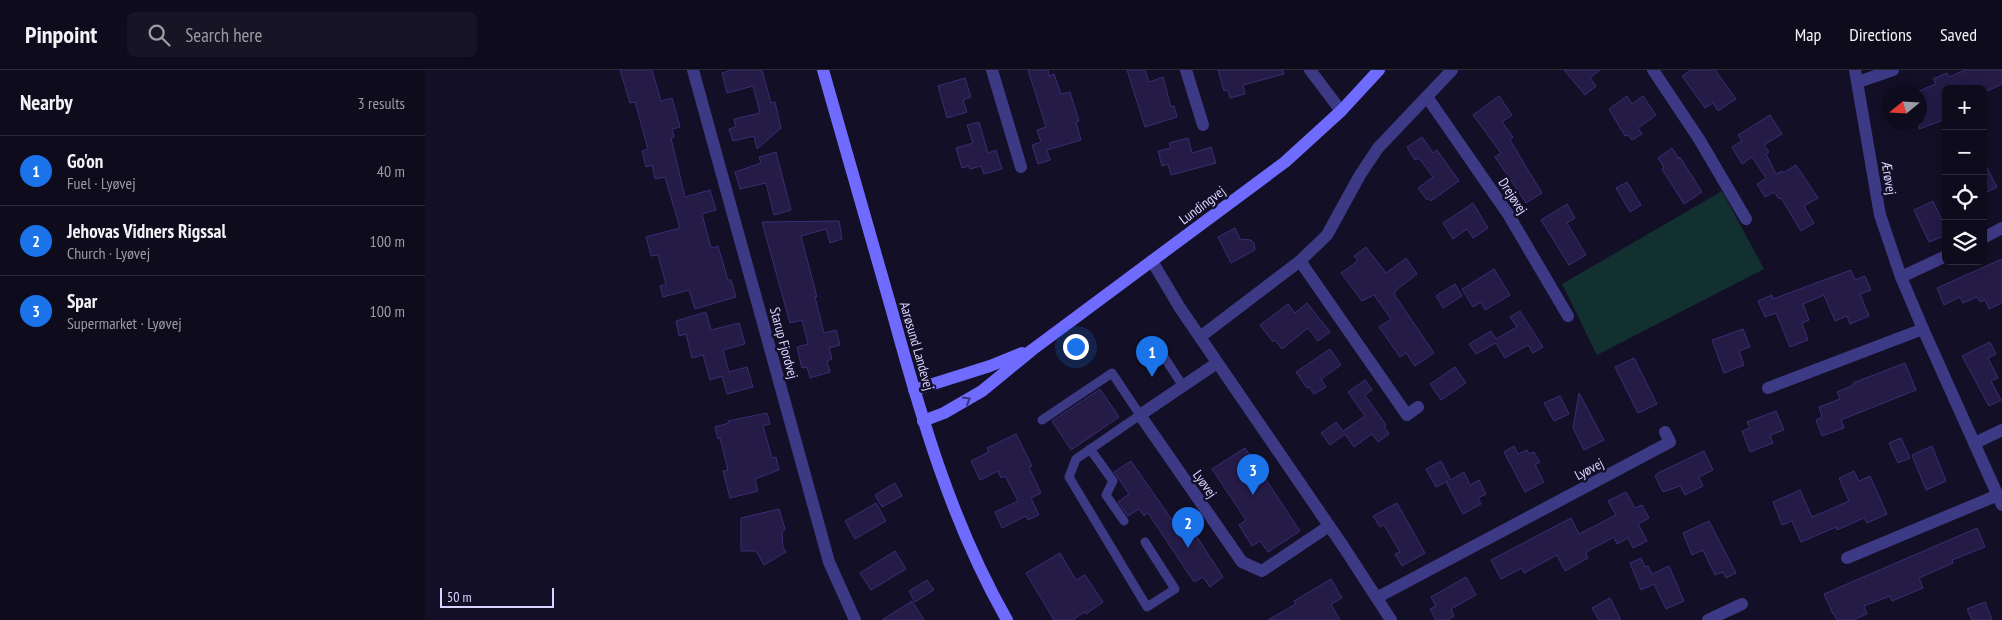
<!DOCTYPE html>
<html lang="en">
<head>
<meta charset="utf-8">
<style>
	body { margin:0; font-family:"PT Sans Narrow",sans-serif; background:#171425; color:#f1f3f6 }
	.controls { position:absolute; right:15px; top:15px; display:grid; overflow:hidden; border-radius:8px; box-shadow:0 2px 12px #0003 }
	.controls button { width:45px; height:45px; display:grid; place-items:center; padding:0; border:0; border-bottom:1px solid #2e2b3b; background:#0e0b1c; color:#f1f3f6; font:25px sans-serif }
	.compass { position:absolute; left:1457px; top:15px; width:45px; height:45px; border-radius:50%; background:#0e0b1c; box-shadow:0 2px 12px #0003; rotate:252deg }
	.scale { position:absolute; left:15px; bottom:12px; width:114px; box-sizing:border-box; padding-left:5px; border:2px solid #d9d4ff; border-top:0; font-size:14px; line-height:18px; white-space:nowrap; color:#d9d4ff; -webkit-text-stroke:4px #130f26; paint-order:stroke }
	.you { position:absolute; left:650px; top:276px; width:18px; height:18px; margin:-12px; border:4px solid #fff; border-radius:50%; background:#1a73e8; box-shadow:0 0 0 8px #1a73e833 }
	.badge { display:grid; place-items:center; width:32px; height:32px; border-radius:50%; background:#1a73e8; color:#fff; font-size:16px; font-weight:700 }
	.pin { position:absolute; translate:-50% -41px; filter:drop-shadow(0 1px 2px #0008) }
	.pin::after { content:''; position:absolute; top:26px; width:18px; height:15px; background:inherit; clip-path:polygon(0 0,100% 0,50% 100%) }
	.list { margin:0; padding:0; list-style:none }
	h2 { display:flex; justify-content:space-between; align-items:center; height:65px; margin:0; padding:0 20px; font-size:21px }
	h2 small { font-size:16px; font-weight:400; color:#9b9ba3 }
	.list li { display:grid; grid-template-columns:32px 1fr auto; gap:15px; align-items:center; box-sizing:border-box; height:70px; padding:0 20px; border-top:1px solid #2e2b3b }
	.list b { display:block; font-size:19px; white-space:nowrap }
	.list p { margin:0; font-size:16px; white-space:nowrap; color:#9b9ba3 }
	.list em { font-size:16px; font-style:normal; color:#9b9ba3 }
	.icon { flex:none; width:28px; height:28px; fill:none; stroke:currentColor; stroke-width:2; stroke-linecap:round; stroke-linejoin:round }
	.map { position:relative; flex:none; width:1577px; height:550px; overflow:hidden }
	header { display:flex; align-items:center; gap:30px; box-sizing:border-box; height:70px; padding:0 25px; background:#0e0b1c; border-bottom:1px solid #2e2b3b }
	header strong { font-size:24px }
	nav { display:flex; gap:28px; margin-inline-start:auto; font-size:18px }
	.search { width:350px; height:45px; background:#171425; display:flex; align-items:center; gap:12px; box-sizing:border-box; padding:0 18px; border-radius:8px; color:#9b9ba3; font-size:19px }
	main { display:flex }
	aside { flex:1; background:#0e0b1c }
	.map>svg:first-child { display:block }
	.green { fill:#12302f }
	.building { fill:#241b47; stroke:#3b2d73 }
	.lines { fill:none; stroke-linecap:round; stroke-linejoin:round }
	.lane { stroke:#3d3a85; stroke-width:9 }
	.street { stroke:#3d3a85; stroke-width:12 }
	.secondary { stroke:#6f6bff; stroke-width:12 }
	.oneway { stroke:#38347d }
	.labels { text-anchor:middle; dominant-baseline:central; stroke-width:5; stroke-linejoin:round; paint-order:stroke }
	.street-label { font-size:14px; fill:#d9d4ff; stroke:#130f26 }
</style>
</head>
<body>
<header>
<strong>Pinpoint</strong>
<div class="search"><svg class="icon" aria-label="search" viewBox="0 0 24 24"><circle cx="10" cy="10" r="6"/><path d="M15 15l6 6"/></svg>Search here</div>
<nav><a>Map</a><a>Directions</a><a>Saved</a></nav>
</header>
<main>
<aside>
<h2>Nearby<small>3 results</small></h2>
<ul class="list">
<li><span class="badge">1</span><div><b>Go'on</b><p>Fuel · Lyøvej</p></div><em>40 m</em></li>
<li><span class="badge">2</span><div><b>Jehovas Vidners Rigssal</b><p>Church · Lyøvej</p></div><em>100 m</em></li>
<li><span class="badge">3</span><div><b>Spar</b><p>Supermarket · Lyøvej</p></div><em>100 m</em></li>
</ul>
</aside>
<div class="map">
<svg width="1577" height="550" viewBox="0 0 1577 550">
	<rect width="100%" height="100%" fill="#130f26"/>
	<path class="green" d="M1297 121 1339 199 1172 285 1137 214Z"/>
	<g class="building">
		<path d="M195 0H227L236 31 247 28 255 57 247 59 249 67 246 68 260 127 285 120 291 140 277 144 286 178 293 176 303 210H306L311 227 270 239 264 220 238 227 235 216 241 214 233 185 226 186 221 167 255 158 240 107 230 109 227 95 221 97 217 81 223 79 210 32 205 33Z"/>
		<path d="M307 0H337L346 33 350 32 356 58 332 79 329 66 308 71 304 59 311 57 309 49 335 43 328 16 302 23 297 3Z"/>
		<path d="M603 0H623L624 6 629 4 636 24 645 22 654 51 651 52 656 70 622 80 625 90 613 94 607 75 616 72 612 60 621 57Z"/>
		<path d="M702 0H720L724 12 738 7 746 37 749 36 752 47 720 57Z"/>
		<path d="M793 0H858L859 4 818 15 820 24 805 28 803 20 799 21Z"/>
		<path d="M1139 0H1175L1165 8 1171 16 1160 25Z"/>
		<path d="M1266 0H1290L1311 29 1293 41 1288 33 1280 38 1257 6Z"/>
		<path d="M1540 0H1577V14L1558 23V19H1521V49L1494 59V21L1511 14 1508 9 1522 3 1524 7Z"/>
		<path d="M540 8 546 27 538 30 542 42 522 48 513 16Z"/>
		<path d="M1074 26 1087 45 1077 52 1088 67 1085 70 1117 123 1101 133 1070 87 1076 83 1048 45Z"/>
		<path d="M1202 26 1207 34 1218 26 1231 45 1213 58 1217 64 1207 70 1203 65 1200 66 1184 39Z"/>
		<path d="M1345 45 1357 64 1339 75 1344 82 1341 84 1351 104 1357 101 1358 103 1371 95 1393 128 1379 136 1389 153 1376 161 1356 128 1354 129 1349 122 1340 127 1332 114 1341 108 1327 87 1317 94 1307 77 1317 71 1313 65Z"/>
		<path d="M554 52 563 83 571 80 577 99 559 104 556 96 545 99 544 96 537 98 531 78 548 73 542 55Z"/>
		<path d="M997 67 1008 83 1012 80 1034 111 1006 131 1004 128 1002 130 993 118 1008 107 994 88 990 90 982 77Z"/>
		<path d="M763 68 767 83 786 77 791 93 746 105 743 94 737 96 733 81 746 78 744 73Z"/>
		<path d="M1247 78 1254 89 1255 87 1277 122 1259 134 1237 99 1239 97 1233 88Z"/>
		<path d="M351 82 366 140 349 145 341 113 315 119 310 102 336 93 334 87Z"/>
		<path d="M1558 90 1572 117 1558 124Z"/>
		<path d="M1202 112 1216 135 1205 142 1191 118Z"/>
		<path d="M1508 131 1521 159V165L1504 172 1489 140Z"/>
		<path d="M1048 133 1063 158 1048 168 1042 159 1028 169 1018 153Z"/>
		<path d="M1142 134 1150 148 1142 153 1161 185 1144 195 1116 150Z"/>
		<path d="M414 151 417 169 405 173 401 159 376 166 392 227H390L399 263 411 260 415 275 404 278 407 289 402 291 405 302 385 308 382 297 377 298 372 277 383 274 377 250 365 253 337 152Z"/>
		<path d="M810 158 815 169 826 170 829 173 830 180 806 193 793 167Z"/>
		<path d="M941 177 961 203 981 188 992 204 970 221 971 222 969 224 1009 283 990 296 981 283 975 287 954 257 966 249 949 225 937 231 916 203 933 191 929 186Z"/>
		<path d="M1577 189V233L1564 239 1560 230 1555 232 1552 227 1538 233 1535 227 1519 235 1512 218Z"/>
		<path d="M1069 199 1085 225 1060 240 1056 232 1048 237 1037 219Z"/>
		<path d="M1426 200 1430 210 1440 206 1446 220 1435 224 1444 246 1425 254 1422 246 1410 251 1399 225 1378 234 1384 250 1377 253 1383 270 1365 277 1351 243 1340 247 1333 231 1347 225 1348 229Z"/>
		<path d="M1030 214 1037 226 1018 238 1011 226Z"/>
		<path d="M882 233 905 262 893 271 883 258 857 279 850 270 848 272 835 255 863 234 870 243Z"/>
		<path d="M1095 241 1118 277 1108 283 1103 275 1080 288 1071 273 1051 284 1044 274 1066 261 1071 269 1092 257 1085 247Z"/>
		<path d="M281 242 286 260 314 253 320 274 298 280 304 302 322 297 328 317 302 324 297 306 285 310 278 285 267 288 261 264 254 266 251 251Z"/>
		<path d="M1318 259 1325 277 1314 281 1319 295 1299 303 1287 270Z"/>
		<path d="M1565 272 1571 284 1563 288 1573 308 1566 311 1576 330 1564 336 1537 286Z"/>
		<path d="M905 279 916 295 896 309 901 317 889 324 884 317 882 318 871 302Z"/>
		<path d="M1209 288 1232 334 1213 343 1190 297Z"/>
		<path d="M1480 293 1491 320 1416 350 1419 358 1397 366 1391 350 1397 347 1394 337 1415 329 1412 322 1429 315 1428 313Z"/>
		<path d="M1030 297 1041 313 1016 330 1005 314Z"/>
		<path d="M940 310 947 320 940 325 961 355 959 356 964 364 953 372 947 364 929 377 920 364 905 375 896 363 911 352 918 361 940 346 923 322Z"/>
		<path d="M675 319 694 347 646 380 627 351Z"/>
		<path d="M1154 323 1179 370 1159 380 1148 358Z"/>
		<path d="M1135 326 1144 344 1129 351 1119 333Z"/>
		<path d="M1351 341 1359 360 1345 365 1348 373 1325 382 1317 361 1325 358 1322 352Z"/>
		<path d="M342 343 345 354 338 356 347 388 351 387 354 400 330 409 333 421 305 428 298 401 303 400 295 368 293 369 290 357 304 353 303 351Z"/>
		<path d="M591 364 607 396 604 397 616 423 606 428 614 445 603 450 601 446 577 458 570 442 593 431 580 406 576 408 573 401 555 410 546 391 564 382 562 378Z"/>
		<path d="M1476 368 1485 388 1473 393 1464 373Z"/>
		<path d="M1089 376 1093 384 1102 380 1104 384 1109 382 1115 392 1110 395 1119 412 1100 422 1079 382Z"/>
		<path d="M1507 376 1521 411 1501 420 1487 385Z"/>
		<path d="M820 378 875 461 843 482 835 471 827 476 814 455 821 450 787 399Z"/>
		<path d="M1279 381 1288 400 1274 407 1278 416 1260 425 1255 416 1238 422 1230 406 1233 403Z"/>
		<path d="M706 391 747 450 757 444 798 507 785 517 778 507 769 512 723 443 719 446 714 439 703 446 693 432 704 424 689 402Z"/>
		<path d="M1016 391 1026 410 1039 402 1045 415 1054 410 1061 424 1053 428 1056 434 1038 444 1021 412 1023 411 1011 417 1001 399Z"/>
		<path d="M1429 401 1434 411 1445 406 1462 444 1442 453 1439 448 1412 460 1411 457 1376 472 1367 451 1357 455 1348 432 1375 420 1387 447 1424 431 1414 408Z"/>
		<path d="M470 413 477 426 457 437 450 425Z"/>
		<path d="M1201 422 1210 438 1217 435 1224 448 1213 454 1222 471 1208 478 1203 468 1192 474 1189 467 1163 481 1161 483 1163 488 1140 501 1132 485 1099 503 1097 498 1076 509 1066 490 1146 448 1154 464 1191 445 1183 431Z"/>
		<path d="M451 433 461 451 430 469 420 451Z"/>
		<path d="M972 433 1000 483 977 496 970 484 975 482 959 455 955 457 948 446Z"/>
		<path d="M354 439 360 459 357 463 358 477 361 482 339 495 331 481H316V448Z"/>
		<path d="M1284 451 1311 503 1301 508 1298 502 1290 505 1278 480 1267 485 1258 463Z"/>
		<path d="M1552 458 1560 477 1527 490 1528 493 1494 508 1498 518 1467 531 1465 526 1439 536 1442 544 1428 550H1412L1409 544H1408L1399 524Z"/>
		<path d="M470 481 481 499 446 520 435 503Z"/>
		<path d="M635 483 651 510 660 505 678 532 661 544 659 542 648 550H629L601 503Z"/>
		<path d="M1216 488 1220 497 1223 496 1227 504 1244 496 1259 531 1241 539 1229 514 1216 520 1205 493Z"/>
		<path d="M1041 507 1051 525 1026 539 1029 546 1023 550H1011L1005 539 1011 536 1006 527Z"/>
		<path d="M906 509 917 528 906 534 915 550H843L871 534 869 531Z"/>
		<path d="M502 510 509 520 490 532 484 521Z"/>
		<path d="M1185 528 1196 550H1174L1167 538Z"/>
		<path d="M487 531 499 550H457Z"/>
		<path d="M1560 532 1567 550H1547L1542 539Z"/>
	</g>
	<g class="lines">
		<g class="lane">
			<path d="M739 287 758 316"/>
			<path d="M617 350 687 303 715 345 651 389 644 407 722 537 750 519 720 472"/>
			<path d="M665 379 688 411 681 425 699 451"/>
		</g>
		<g class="street">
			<path d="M268 0 404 492 430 550"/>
			<path d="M567 0 596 97"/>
			<path d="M761 0 778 55"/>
			<path d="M885 0 916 41"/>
			<path d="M1228 0 1274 69 1321 149"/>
			<path d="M1430 0 1455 145 1476 207 1498 259 1577 435"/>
			<path d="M1433 12 1468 0"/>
			<path d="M1002 27 1083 144 1143 246"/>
			<path d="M1558 168 1577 158"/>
			<path d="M727 191 755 238 918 476 966 550"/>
			<path d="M875 191 982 345 993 337"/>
			<path d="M1476 207 1521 186"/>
			<path d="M775 267 875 191 902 165 935 105 953 78 1027 0"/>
			<path d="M792 293 715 345 817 492 837 501 904 456"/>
			<path d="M1343 318 1498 259"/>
			<path d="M1550 373 1577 360"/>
			<path d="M1422 488 1573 425"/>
			<path d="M953 527 1245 372 1240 362"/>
			<path d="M1283 550 1317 534"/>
		</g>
		<g class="secondary">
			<path d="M398 0C421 80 444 161 467 241 496 347 527 454 582 550"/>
			<path d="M489 320 565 296 597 283"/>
			<path d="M498 351 519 343 557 321 607 280 860 92 916 41 954 0"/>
		</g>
	</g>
	<defs><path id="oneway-chevron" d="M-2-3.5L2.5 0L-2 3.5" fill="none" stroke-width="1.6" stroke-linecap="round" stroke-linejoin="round" transform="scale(1.25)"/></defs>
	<use class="oneway" href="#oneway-chevron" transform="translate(542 330) rotate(-30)"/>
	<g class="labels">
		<g class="street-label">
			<text transform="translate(1464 108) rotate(81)">Ærøvej</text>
			<text transform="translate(1088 126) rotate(57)">Drejøvej</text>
			<text transform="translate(777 135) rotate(-37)">Lundingvej</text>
			<text transform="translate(359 273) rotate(75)">Starup Fjordvej</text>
			<text transform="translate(492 276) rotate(74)">Aarøsund Landevej</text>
			<text transform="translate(1164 399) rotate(-28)">Lyøvej</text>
			<text transform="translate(780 414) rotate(55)">Lyøvej</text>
		</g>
	</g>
</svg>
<div class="controls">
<button>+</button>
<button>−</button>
<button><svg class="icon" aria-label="locate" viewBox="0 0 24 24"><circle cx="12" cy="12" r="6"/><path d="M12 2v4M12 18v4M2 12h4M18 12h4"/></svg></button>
<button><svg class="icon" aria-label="layers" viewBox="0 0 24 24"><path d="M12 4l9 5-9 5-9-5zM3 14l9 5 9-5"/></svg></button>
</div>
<svg class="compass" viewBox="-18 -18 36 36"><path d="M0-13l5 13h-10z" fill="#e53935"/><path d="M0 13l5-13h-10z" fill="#9b9ba3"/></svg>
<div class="scale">50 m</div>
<div class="you"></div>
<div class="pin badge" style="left:727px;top:307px">1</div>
<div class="pin badge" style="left:763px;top:478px">2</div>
<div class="pin badge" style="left:828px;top:425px">3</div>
</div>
</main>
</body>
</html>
